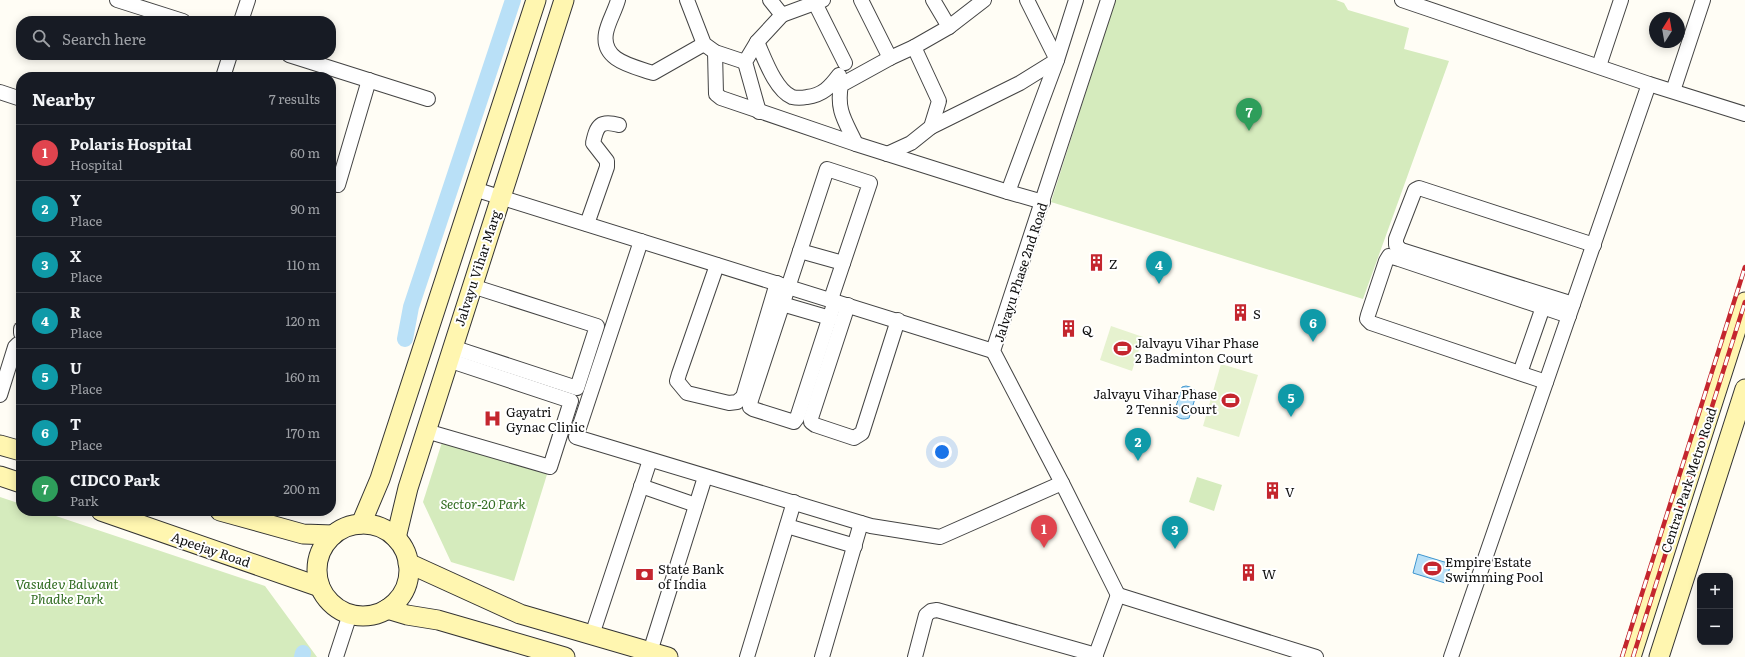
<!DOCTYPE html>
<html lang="en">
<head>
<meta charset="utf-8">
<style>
	body { margin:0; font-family:Literata,serif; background:#242831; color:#f1f3f6 }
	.controls { position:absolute; right:12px; bottom:12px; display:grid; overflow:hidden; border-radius:8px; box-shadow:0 2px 10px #0003 }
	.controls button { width:36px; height:36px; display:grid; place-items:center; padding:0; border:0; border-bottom:1px solid #363941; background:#171b24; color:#f1f3f6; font:20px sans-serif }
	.compass { position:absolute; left:1649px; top:12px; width:36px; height:36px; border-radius:50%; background:#171b24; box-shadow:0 2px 10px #0003; rotate:11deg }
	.you { position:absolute; left:942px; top:452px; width:14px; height:14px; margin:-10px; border:3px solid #fff; border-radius:50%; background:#1a73e8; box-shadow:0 0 0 6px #1a73e833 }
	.badge { display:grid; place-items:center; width:26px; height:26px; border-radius:50%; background:#c4262e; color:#fff; font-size:13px; font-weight:700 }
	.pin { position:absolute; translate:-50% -33px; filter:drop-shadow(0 1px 2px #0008) }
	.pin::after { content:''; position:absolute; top:21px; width:14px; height:12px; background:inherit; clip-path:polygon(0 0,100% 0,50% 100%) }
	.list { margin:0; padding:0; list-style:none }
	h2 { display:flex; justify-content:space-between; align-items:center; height:52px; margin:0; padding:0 16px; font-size:17px }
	h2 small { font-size:13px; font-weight:400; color:#9ea1a6 }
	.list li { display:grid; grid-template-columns:26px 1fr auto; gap:12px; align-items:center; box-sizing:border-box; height:56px; padding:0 16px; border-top:1px solid #363941 }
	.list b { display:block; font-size:15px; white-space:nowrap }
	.list p { margin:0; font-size:13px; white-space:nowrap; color:#9ea1a6 }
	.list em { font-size:13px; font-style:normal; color:#9ea1a6 }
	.icon { flex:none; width:22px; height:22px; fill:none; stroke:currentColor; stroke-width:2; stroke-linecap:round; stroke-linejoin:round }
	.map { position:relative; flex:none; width:1745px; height:657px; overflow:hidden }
	.search { position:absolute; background:#171b24; box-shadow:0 2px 10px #0003; left:16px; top:16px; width:320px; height:44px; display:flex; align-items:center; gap:10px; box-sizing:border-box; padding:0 14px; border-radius:16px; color:#9ea1a6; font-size:15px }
	.panel { position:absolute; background:#171b24; box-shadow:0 2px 10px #0003; left:16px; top:72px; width:320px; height:444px; border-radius:16px }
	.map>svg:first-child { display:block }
	.green { fill:#d5ebbd }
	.pitch { fill:#e6f2cf }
	.water { fill:#b9e0f7; stroke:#3f96cf }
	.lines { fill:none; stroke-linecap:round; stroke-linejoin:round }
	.canal { stroke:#b9e0f7; stroke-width:16 }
	.street-casing { stroke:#444; stroke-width:16 }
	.secondary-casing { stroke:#333; stroke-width:21 }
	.street { stroke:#fff; stroke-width:14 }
	.secondary { stroke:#fff6b0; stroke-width:19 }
	.rail-casing { stroke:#c4262e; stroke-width:4.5 }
	.rail { stroke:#fff; stroke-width:3; stroke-dasharray:9; stroke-linecap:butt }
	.labels { text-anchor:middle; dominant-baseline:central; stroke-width:4; stroke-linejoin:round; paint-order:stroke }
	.poi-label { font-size:13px; fill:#111; stroke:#fff; text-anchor:start }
	.street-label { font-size:13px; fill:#111; stroke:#fff }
	.park-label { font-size:13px; font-style:italic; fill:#2f6b1f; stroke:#fff }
</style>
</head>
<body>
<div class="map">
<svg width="1745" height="657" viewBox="0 0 1745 657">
	<rect width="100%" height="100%" fill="#fffdf5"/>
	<g class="green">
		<path d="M1115 0H1336L1344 3 1348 10 1409 28 1404 49 1449 61 1363 299 1051 202Z"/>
		<path d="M444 436 549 468 514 581 451 562 423 502Z"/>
		<path d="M1197 477 1222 485 1214 511 1189 502Z"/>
		<path d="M0 497 21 504V511H41L265 586 317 657H0Z"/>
	</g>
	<g class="pitch">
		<path d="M1111 326 1143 337 1132 371 1100 360Z"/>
		<path d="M1221 364 1258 375 1239 437 1203 426Z"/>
	</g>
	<g class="water">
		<path d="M1186 386 1190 387 1197 392 1189 418C1183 420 1178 419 1174 413L1182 387Z"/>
		<path d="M1418 554 1451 564 1445 583 1413 573Z"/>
	</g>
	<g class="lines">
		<g class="canal">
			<path d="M405 339 411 307 513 0"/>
			<path d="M302 657 303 653"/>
		</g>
		<defs>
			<g id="street">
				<path d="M117 0 183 21"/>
				<path d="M618 0C615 11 608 22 606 33 601 61 633 66 653 73L704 44"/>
				<path d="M687 0 704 44 715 52 745 62"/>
				<path d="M770 0 782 15 823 0"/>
				<path d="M861 0 890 58"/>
				<path d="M933 0 949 27"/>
				<path d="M1108 0 993 351 1062 483 1118 595"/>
				<path d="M1402 0 1649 84 1745 114"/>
				<path d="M815 3 845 63"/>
				<path d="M241 21 248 0"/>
				<path d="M757 42C764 57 775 90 792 97 796 98 802 98 807 97 823 95 830 87 839 75"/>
				<path d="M715 52 716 94 721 98 856 144 1008 192 1057 60 1076 0"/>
				<path d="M289 55 428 99"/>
				<path d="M1599 66 1621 0"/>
				<path d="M223 77 230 55"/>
				<path d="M1673 91 1703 0"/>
				<path d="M0 92 21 99"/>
				<path d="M759 112 745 62 757 42 782 15"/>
				<path d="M931 127 1020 83 1057 60 1027 0"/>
				<path d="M856 144C846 122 836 111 841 85L890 58 914 47 949 27 984 0"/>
				<path d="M887 154 911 143 931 127 939 101 914 47"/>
				<path d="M331 183 338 185 369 80"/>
				<path d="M474 189 993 351"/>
				<path d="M1008 192 1043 202"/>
				<path d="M587 224 607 167V161L593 143C597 125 600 120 619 125"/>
				<path d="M641 241 576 437 871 526 940 537 1062 483"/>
				<path d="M800 251 843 263"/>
				<path d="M717 265 679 374 677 381 687 393 729 403 737 402 743 397 777 283"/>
				<path d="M831 299 870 183 827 169 751 400 750 407 753 409 794 422 797 418 835 301"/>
				<path d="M782 304 830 318"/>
				<path d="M1573 304 1401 250 1396 245V239L1415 190 1419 188 1594 245"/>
				<path d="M848 305 811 418V422L815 425 854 438 862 433 898 320"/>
				<path d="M21 329V333"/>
				<path d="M452 347 577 388 597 326 472 286"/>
				<path d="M1520 373 1543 307"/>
				<path d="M1546 382 1371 323 1367 319 1368 315 1386 261 1389 256 1399 259 1569 316"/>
				<path d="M0 395 15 347 18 344H21"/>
				<path d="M426 431 550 467 571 401 448 360"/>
				<path d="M641 486 696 505"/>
				<path d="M787 526 855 546"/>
				<path d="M1118 595 1316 657"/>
				<path d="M592 635 650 460"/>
				<path d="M650 652 705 477"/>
				<path d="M336 657 350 614"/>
				<path d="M747 657 794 502"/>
				<path d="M822 657 861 523"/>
				<path d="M915 657 926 615 931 611 937 610 1096 655"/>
				<path d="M1095 657 1118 595"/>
				<path d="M1451 657 1649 84"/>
			</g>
			<g id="secondary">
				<path d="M0 445 21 451"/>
				<path d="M0 476 21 483"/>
				<path d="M101 511 320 587"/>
				<path d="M220 511 303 534 333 535"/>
				<path d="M361 524 380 479 536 0"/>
				<circle cx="363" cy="570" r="46"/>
				<path d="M396 538 408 488 564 0"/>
				<path d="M408 563 520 614 668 657"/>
				<path d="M387 609 407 615 438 620 565 657"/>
				<path d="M1631 657 1745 302"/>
				<path d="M1659 657 1745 389"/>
			</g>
		</defs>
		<use href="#street" class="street-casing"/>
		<use href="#secondary" class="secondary-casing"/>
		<use href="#street" class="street"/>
		<use href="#secondary" class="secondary"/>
		<defs>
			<g id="rail">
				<path d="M1622 657 1745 267"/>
				<path d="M1633 657 1745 302"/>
			</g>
		</defs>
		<use href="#rail" class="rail-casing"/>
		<use href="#rail" class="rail"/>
	</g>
	<defs>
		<symbol id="building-bare" viewBox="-9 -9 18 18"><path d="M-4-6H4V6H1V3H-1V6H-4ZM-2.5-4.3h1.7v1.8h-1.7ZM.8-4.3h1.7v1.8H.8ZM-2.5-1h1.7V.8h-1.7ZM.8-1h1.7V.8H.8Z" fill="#c4262e" stroke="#fff" stroke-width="2.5" paint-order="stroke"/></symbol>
		<symbol id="stadium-bare" viewBox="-9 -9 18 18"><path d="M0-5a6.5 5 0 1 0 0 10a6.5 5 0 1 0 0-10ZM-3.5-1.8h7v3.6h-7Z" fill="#c4262e" stroke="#fff" stroke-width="2.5" paint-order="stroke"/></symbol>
		<symbol id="hospital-bare" viewBox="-9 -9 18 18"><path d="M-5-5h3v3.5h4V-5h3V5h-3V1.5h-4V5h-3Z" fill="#c4262e" stroke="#fff" stroke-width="2.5" paint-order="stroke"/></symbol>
		<symbol id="bank-bare" viewBox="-9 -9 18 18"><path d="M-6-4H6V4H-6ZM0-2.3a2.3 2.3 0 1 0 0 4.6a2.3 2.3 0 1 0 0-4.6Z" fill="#c4262e" stroke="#fff" stroke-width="2.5" paint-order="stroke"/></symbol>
	</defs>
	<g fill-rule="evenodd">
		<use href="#building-bare" x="1084" y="250" width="25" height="25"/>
		<use href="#building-bare" x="1228" y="300" width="25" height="25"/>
		<use href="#building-bare" x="1056" y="316" width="25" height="25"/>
		<use href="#stadium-bare" x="1110" y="336" width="25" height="25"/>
		<use href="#stadium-bare" x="1218" y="388" width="25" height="25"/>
		<use href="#hospital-bare" x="480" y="406" width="25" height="25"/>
		<use href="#building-bare" x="1260" y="478" width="25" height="25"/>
		<use href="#stadium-bare" x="1420" y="556" width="25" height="25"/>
		<use href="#building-bare" x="1236" y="560" width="25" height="25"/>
		<use href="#bank-bare" x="632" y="562" width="25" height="25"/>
	</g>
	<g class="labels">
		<g class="poi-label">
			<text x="1109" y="263">Z</text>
			<text x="1253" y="313">S</text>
			<text x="1082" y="329">Q</text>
			<text x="1135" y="342">Jalvayu Vihar Phase<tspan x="1135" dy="15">2 Badminton Court</tspan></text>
			<text x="1217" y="393" text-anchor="end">Jalvayu Vihar Phase<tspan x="1217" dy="15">2 Tennis Court</tspan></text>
			<text x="506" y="411">Gayatri<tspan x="506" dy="15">Gynac Clinic</tspan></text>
			<text x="1285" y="491">V</text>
			<text x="1445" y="561">Empire Estate<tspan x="1445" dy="15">Swimming Pool</tspan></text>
			<text x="658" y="568">State Bank<tspan x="658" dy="15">of India</tspan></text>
			<text x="1262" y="573">W</text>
		</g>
		<g class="street-label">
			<text transform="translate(477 268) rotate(-72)">Jalvayu Vihar Marg</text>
			<text transform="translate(1020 272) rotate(-72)">Jalvayu Phase 2nd Road</text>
			<text transform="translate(1688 480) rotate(-72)">Central Park Metro Road</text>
			<text transform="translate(211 549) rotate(19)">Apeejay Road</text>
		</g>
		<g class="park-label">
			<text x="483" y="503">Sector-20 Park</text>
			<text x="67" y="583">Vasudev Balwant<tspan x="67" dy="15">Phadke Park</tspan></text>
		</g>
	</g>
</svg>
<div class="controls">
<button>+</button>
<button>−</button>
</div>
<svg class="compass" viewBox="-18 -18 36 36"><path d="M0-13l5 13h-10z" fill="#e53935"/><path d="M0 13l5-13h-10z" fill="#9ea1a6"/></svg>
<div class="you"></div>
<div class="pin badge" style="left:1044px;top:548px;background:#e0444e">1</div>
<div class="pin badge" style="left:1138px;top:461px;background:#0f9aa8">2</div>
<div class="pin badge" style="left:1175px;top:549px;background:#0f9aa8">3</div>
<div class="pin badge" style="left:1159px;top:284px;background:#0f9aa8">4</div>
<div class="pin badge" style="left:1291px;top:417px;background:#0f9aa8">5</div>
<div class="pin badge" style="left:1313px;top:342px;background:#0f9aa8">6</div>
<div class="pin badge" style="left:1249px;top:131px;background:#2e9e5b">7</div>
<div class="search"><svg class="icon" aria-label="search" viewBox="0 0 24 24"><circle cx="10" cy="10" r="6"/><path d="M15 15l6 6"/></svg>Search here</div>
<section class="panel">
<h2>Nearby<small>7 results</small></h2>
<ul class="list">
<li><span class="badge" style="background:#e0444e">1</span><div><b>Polaris Hospital</b><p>Hospital</p></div><em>60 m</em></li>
<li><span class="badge" style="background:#0f9aa8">2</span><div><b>Y</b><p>Place</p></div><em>90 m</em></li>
<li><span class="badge" style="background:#0f9aa8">3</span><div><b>X</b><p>Place</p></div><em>110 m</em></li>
<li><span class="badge" style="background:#0f9aa8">4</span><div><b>R</b><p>Place</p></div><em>120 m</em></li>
<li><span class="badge" style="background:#0f9aa8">5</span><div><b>U</b><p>Place</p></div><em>160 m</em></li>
<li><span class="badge" style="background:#0f9aa8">6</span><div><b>T</b><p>Place</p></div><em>170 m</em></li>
<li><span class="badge" style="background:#2e9e5b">7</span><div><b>CIDCO Park</b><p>Park</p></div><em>200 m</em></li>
</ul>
</section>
</div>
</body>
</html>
